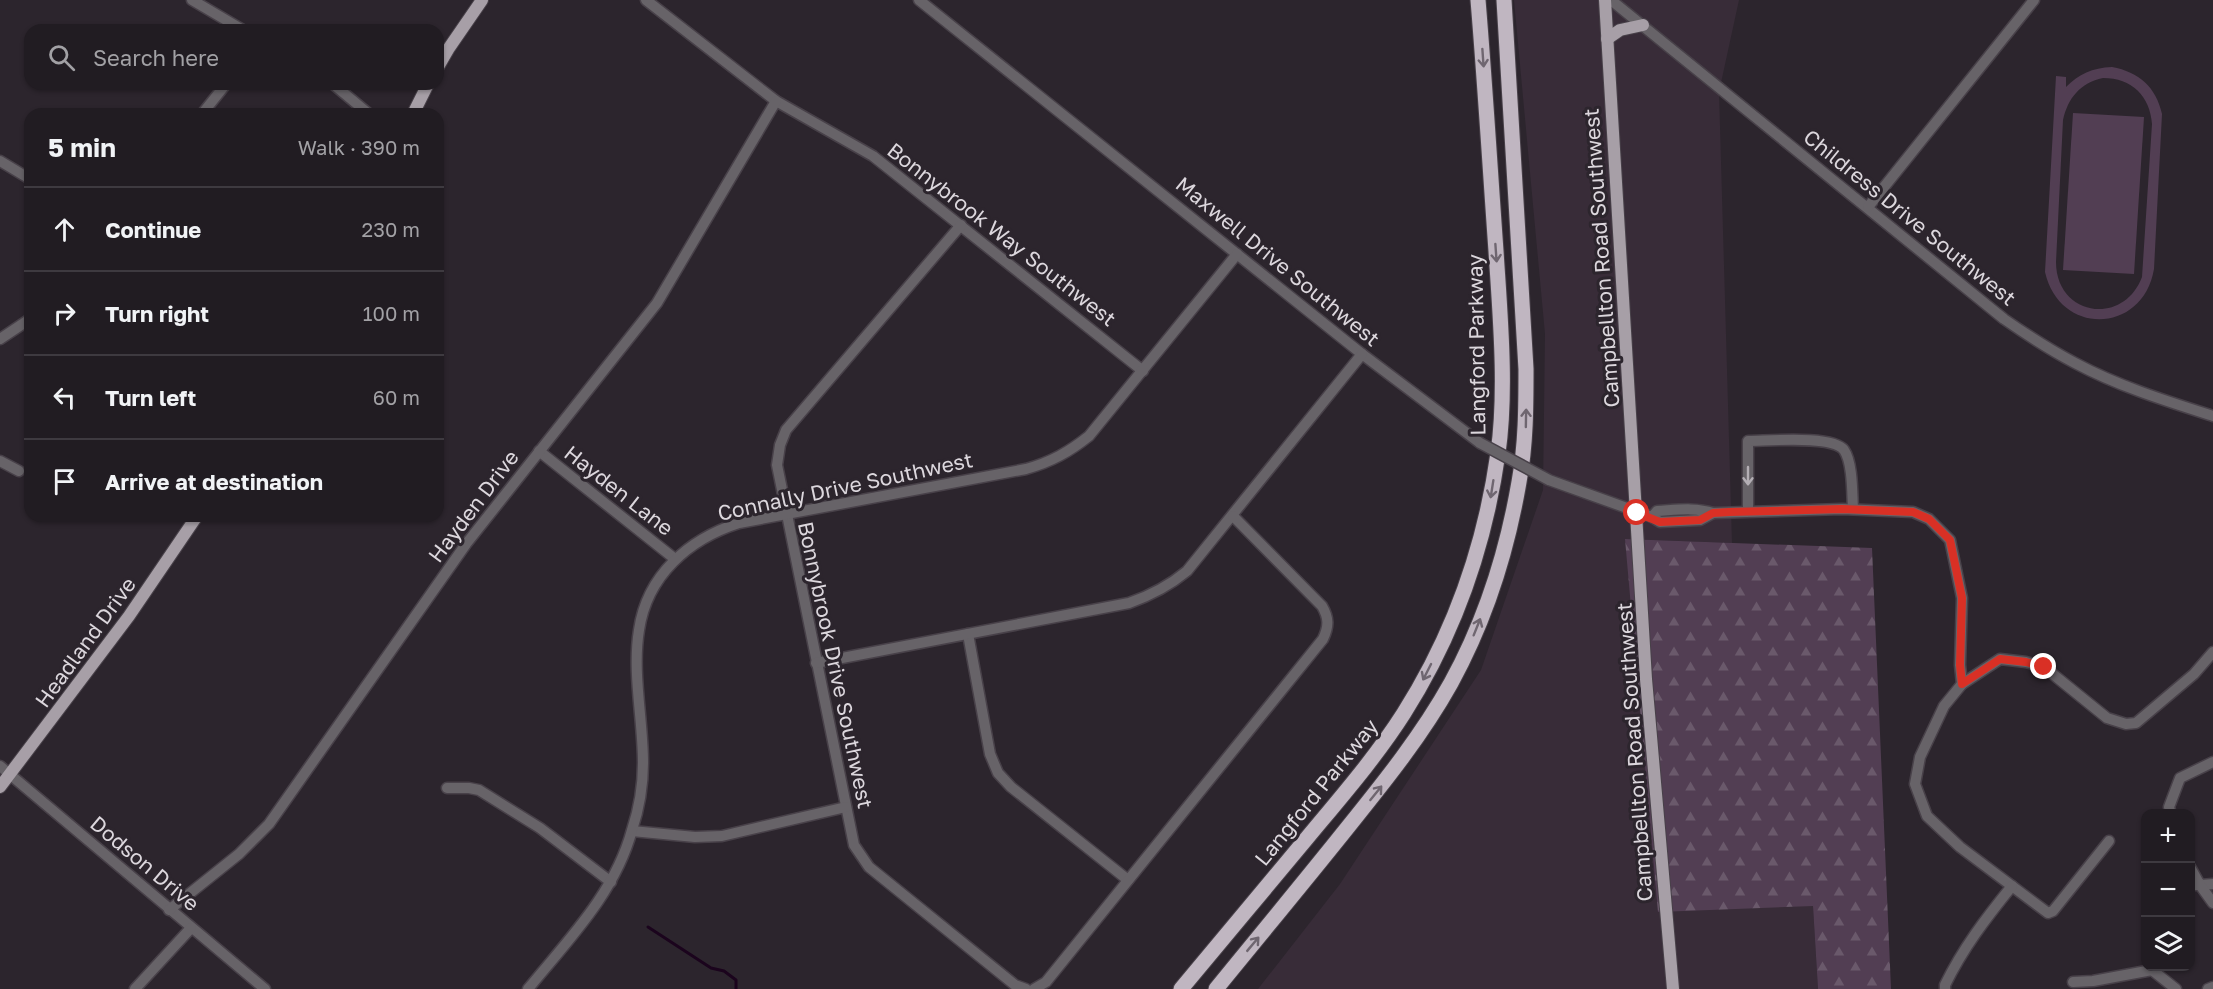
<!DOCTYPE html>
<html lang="en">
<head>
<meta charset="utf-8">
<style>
	body { margin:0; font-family:"Golos Text",sans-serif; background:#2d292f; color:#f1f3f6 }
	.controls { position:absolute; right:18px; bottom:18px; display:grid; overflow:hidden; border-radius:12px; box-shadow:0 2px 4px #0004 }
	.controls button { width:54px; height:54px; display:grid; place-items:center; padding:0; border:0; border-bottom:2px solid #3e3a40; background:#211c22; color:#f1f3f6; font:30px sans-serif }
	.stop { position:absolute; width:18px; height:18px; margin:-14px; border:4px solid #d93025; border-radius:50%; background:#fff }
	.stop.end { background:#d93025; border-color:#fff; box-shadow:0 2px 6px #0008 }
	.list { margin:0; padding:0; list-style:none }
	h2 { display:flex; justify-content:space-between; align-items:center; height:78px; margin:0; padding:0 24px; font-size:26px }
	h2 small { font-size:20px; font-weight:400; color:#a2a1a5 }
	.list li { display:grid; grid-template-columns:39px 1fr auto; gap:18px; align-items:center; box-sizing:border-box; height:84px; padding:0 24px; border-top:2px solid #3e3a40 }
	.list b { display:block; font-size:22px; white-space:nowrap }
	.list em { font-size:20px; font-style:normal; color:#a2a1a5 }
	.icon { flex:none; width:33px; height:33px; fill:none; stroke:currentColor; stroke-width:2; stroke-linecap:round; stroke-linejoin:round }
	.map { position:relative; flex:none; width:2213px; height:989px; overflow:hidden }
	.search { position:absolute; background:#211c22; box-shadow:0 2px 4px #0004; left:24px; top:24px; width:420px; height:66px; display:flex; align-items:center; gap:15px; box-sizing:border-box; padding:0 21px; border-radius:18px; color:#a2a1a5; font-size:22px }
	.panel { position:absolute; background:#211c22; box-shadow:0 2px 4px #0004; left:24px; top:108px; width:420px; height:414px; border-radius:18px }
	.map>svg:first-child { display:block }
	.built { fill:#382c38 }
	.forest { fill:url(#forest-firs) }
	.pitch { fill:#523e53; fill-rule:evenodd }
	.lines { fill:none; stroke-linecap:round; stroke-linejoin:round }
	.stream { stroke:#1b041d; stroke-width:3 }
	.minor-casing { stroke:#484149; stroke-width:13 }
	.major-casing { stroke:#484149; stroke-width:14 }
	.highway-casing { stroke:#484149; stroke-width:17 }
	.minor { stroke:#676368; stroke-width:10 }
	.major { stroke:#a79fa7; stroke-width:12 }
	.highway { stroke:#c0b6c1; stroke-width:15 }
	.minor-bridge-casing { stroke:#484149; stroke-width:13; stroke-linecap:butt }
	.minor-bridge { stroke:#676368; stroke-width:10 }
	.oneway { stroke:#6f6670 }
	.oneway2 { stroke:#b3aeb4 }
	.route { stroke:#d93025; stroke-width:8 }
	.labels { text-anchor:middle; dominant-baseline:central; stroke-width:6; stroke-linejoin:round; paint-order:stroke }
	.street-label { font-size:21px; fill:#dcd7dd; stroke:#2c252d }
</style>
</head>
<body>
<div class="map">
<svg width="2213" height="989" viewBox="0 0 2213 989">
	<defs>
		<pattern id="forest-firs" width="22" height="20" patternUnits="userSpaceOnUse" patternTransform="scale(1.5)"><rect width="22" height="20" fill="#523e53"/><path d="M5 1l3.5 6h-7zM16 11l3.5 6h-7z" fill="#6a596b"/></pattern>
	</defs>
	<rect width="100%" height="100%" fill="#2c252d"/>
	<path class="built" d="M1514 0H1739L1719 92 1732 543 1625 539 1813 906 1818 989H1258L1340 884 1481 670 1543 490 1545 334Z"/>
	<path class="forest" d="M1625 539 1872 548 1891 989H1818L1813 906 1658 912Z"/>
	<g class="pitch">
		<path d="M2112 67C2139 72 2156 87 2162 114L2154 269C2143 334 2060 337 2045 272L2056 76 2066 77V87C2079 74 2092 68 2112 67ZM2103 78C2132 78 2150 96 2152 124L2142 277C2123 327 2056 316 2056 262L2063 120C2068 98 2080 83 2103 78Z"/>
		<path d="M2073 113 2144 117 2134 274 2063 270Z"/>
	</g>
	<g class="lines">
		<path class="stream" d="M648 927 711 968 724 971 736 980V989"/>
		<defs>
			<g id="minor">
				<path d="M192 0 243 30"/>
				<path d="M646 0 776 101 873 156 1143 371"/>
				<path d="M919 0 1362 354 1480 443"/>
				<path d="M1611 0 2004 319C2027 335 2050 350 2075 363 2118 386 2166 401 2213 416"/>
				<path d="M333 84 369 114"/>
				<path d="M202 114 226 84"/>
				<path d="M0 161 30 179"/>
				<path d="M1868 207 2034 0"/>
				<path d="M961 225 786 430 780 445 777 465 854 845 869 867 1015 985 1026 989"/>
				<path d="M0 339 30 319"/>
				<path d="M539 451 675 559"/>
				<path d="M0 461 19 471"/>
				<path d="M1549 480 1652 517 1660 522 1700 520 1713 513"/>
				<path d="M1748 511V441C1768 441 1833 435 1844 450 1853 463 1852 494 1853 509"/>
				<path d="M1652 517 1657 511C1676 510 1695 507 1713 513L1842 509 1913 512 1929 519 1950 540 1962 598 1960 665 1962 684"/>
				<path d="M968 634 990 754 998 773 1011 787 1128 880"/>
				<path d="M816 663 1129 603C1152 595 1169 586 1187 571L1362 354"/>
				<path d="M0 766 265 989"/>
				<path d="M447 788H469L479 790 540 828 611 882"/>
				<path d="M2171 814 2169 807 2180 778 2213 762"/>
				<path d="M632 831 695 837 722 836 846 807"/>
				<path d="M2109 841 2053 911 2048 913 1960 847 1927 816 1915 784 1920 757 1944 706 1962 684 2000 659 2026 662 2044 667 2107 718 2126 724 2136 723 2194 674 2213 652"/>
				<path d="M2190 867 2200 885 2213 884"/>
				<path d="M2190 885H2200L2213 903"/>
				<path d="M169 910 239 854 269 824 466 544 657 303 776 101"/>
				<path d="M2152 966V970L2176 989"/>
				<path d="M2073 982 2093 981 2152 970"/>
				<path d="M135 989 191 928"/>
				<path d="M528 989C568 940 615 893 632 830 639 809 643 785 643 763 643 719 632 673 639 630 647 575 689 539 739 523L1026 469C1051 462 1069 452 1089 436L1237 254"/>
				<path d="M1034 989 1046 982 1323 639C1329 626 1329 618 1322 606L1233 516"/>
				<path d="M1945 989V985C1963 948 1986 918 2012 886"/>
				<path d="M2208 989 2213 987"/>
			</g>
			<g id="major">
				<path d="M1605 0 1646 679 1673 989"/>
				<path d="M1607 39 1620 30 1643 25"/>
				<path d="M438 67 449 48 482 0"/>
				<path d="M413 114 428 84"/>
				<path d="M0 787 129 616 197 516"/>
			</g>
			<g id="highway">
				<path d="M1181 989C1223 939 1265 888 1307 838 1341 797 1376 757 1404 713 1454 634 1485 545 1498 453 1507 390 1500 314 1496 251 1490 167 1485 84 1478 0"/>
				<path d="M1216 989C1260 935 1304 882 1348 827 1385 781 1422 735 1451 683 1485 621 1507 552 1519 482 1526 444 1526 406 1526 369L1504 0"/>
			</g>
		</defs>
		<use href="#minor" class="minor-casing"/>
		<use href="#major" class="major-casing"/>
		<use href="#highway" class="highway-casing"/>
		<use href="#minor" class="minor"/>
		<use href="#major" class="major"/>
		<use href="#highway" class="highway"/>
		<defs>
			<path id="minor-bridge" d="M1480 443 1549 480"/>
		</defs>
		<use href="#minor-bridge" class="minor-bridge-casing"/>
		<use href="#minor-bridge" class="minor-bridge"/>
	</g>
	<defs><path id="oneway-shaft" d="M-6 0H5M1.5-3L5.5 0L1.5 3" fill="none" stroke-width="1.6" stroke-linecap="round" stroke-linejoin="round" transform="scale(1.5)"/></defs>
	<g class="oneway">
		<use href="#oneway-shaft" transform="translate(1483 58) rotate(86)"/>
		<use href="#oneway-shaft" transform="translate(1496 253) rotate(86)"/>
		<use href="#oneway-shaft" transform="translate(1526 418) rotate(-89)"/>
		<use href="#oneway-shaft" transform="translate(1492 489) rotate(99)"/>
		<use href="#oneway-shaft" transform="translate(1477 627) rotate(-68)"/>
		<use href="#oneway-shaft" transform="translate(1427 672) rotate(117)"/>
		<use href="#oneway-shaft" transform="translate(1376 793) rotate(-51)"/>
		<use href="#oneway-shaft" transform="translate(1253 944) rotate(-50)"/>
	</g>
	<use class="oneway2" href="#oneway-shaft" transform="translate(1748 476) rotate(90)"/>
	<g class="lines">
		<path class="route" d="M1637 513 1660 522 1700 520 1713 513 1729 512 1842 509 1913 512 1929 519 1950 540 1962 598 1960 665 1962 684 2000 659 2026 662 2044 667"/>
	</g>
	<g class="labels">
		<g class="street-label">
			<text transform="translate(1910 217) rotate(39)">Childress Drive Southwest</text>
			<text transform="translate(1002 234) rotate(38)">Bonnybrook Way Southwest</text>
			<text transform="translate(1601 258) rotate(-94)">Campbellton Road Southwest</text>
			<text transform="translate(1278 261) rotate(39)">Maxwell Drive Southwest</text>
			<text transform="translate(1476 345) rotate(-91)">Langford Parkway</text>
			<text transform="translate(845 486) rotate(-12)">Connally Drive Southwest</text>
			<text transform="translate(619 490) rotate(38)">Hayden Lane</text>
			<text transform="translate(473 506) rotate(-53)">Hayden Drive</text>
			<text transform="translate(85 642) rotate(-54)">Headland Drive</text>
			<text transform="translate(836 665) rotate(78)">Bonnybrook Drive Southwest</text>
			<text transform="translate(1634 752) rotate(-94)">Campbellton Road Southwest</text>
			<text transform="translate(1316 792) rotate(-51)">Langford Parkway</text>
			<text transform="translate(145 863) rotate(40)">Dodson Drive</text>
		</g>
	</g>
</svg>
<div class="controls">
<button>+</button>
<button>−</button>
<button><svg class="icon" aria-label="layers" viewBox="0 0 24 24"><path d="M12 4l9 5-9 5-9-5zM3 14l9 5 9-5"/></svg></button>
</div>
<div class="stop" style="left:1637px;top:513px"></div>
<div class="stop end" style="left:2044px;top:667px"></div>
<div class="search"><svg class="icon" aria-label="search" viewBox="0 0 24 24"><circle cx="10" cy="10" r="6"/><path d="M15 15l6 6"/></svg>Search here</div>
<section class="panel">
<h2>5 min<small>Walk · 390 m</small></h2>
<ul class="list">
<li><svg class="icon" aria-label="ahead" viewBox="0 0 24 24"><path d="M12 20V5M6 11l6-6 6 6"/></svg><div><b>Continue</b></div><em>230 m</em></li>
<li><svg class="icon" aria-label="right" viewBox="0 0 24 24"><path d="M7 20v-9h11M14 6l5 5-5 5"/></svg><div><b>Turn right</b></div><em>100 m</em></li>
<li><svg class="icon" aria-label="left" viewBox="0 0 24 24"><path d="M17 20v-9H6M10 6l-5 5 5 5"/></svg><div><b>Turn left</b></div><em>60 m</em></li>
<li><svg class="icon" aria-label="arrive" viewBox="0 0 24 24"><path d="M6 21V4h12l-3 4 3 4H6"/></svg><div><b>Arrive at destination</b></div></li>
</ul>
</section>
</div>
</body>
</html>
